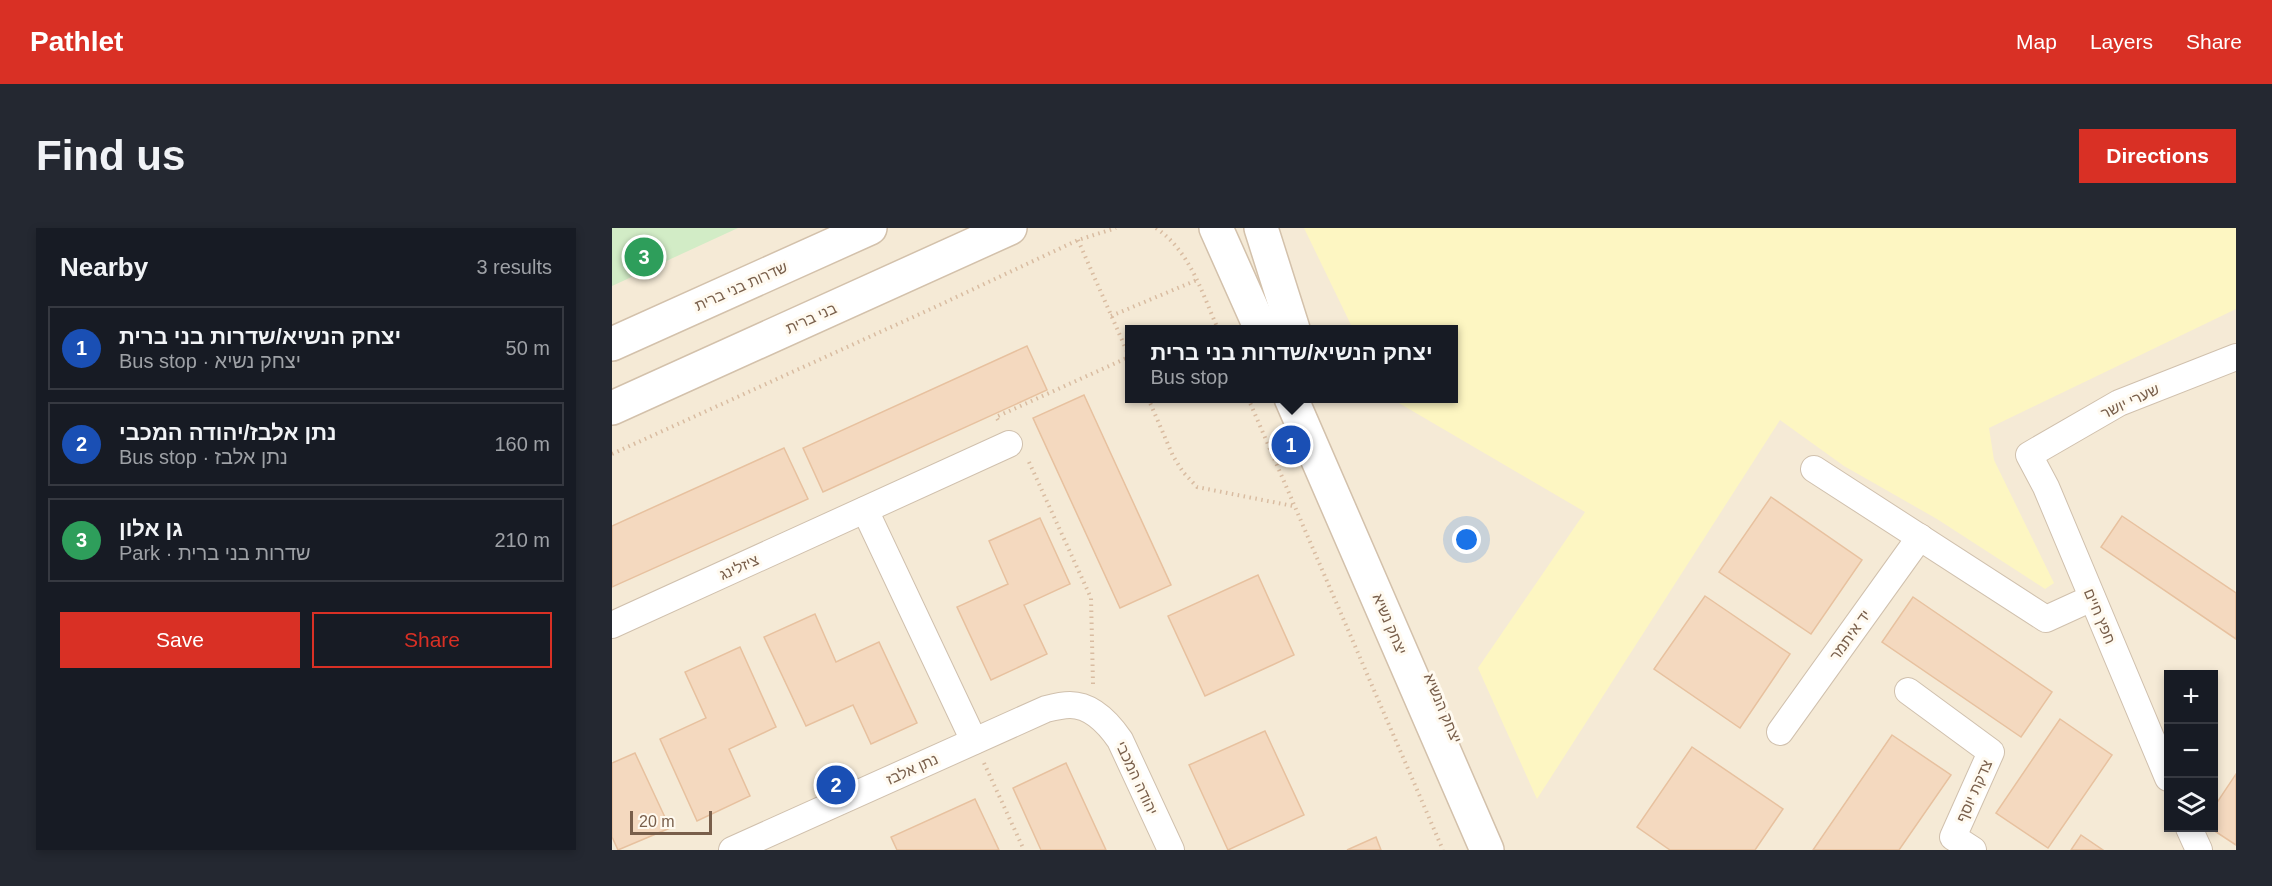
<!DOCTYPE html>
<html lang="en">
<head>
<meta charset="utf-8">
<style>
	body { margin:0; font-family:Arial,"Noto Sans Hebrew",sans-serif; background:#242831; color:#f1f3f6 }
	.controls { position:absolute; right:18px; bottom:18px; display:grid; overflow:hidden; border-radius:0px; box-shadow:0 3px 9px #0003 }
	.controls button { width:54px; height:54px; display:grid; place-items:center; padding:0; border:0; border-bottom:2px solid #363941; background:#171b24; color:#f1f3f6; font:30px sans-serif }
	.scale { position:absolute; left:18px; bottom:15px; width:82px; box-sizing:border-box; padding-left:6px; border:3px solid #795f4b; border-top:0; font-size:16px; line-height:21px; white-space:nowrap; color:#795f4b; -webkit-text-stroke:4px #fffaf0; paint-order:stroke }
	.you { position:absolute; left:855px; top:312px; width:21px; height:21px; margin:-15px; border:4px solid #fff; border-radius:50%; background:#1a73e8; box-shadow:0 0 0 9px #1a73e833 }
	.badge { display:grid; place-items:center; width:39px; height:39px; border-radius:50%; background:#d93025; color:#fff; font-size:20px; font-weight:700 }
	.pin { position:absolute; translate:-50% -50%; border:3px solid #fff; box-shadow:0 2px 6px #0006 }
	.popup { position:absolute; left:513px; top:97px; width:333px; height:78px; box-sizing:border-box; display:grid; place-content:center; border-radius:0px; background:#171b24; filter:drop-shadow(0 2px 4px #0005); font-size:20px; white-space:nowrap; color:#9ea1a6 }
	.popup b { font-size:22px; color:#f1f3f6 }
	.popup::after { content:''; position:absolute; left:50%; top:100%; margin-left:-12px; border:12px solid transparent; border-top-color:#171b24 }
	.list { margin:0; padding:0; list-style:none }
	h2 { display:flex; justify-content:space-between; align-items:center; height:78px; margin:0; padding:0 24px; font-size:26px }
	h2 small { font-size:20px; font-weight:400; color:#9ea1a6 }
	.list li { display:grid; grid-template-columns:39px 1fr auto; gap:18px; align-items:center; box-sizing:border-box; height:84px; margin:0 12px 12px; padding:0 12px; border:2px solid #363941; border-radius:0px }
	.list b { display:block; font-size:22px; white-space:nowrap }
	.list p { margin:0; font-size:20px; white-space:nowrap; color:#9ea1a6 }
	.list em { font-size:20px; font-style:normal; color:#9ea1a6 }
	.actions { display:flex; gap:12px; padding:18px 24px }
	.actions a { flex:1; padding:14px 0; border:2px solid #d93025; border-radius:0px; text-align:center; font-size:21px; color:#d93025 }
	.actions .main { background:#d93025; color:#fff }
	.icon { flex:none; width:33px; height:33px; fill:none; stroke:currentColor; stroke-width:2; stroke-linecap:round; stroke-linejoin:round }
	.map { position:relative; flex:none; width:1624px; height:622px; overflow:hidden; border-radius:0px }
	header { display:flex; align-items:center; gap:36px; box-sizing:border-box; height:84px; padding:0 30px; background:#d93025; color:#fff }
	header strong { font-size:28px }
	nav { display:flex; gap:33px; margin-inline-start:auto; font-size:21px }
	.intro { display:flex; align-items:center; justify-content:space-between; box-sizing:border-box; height:144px; padding:0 36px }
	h1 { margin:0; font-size:42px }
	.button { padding:15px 27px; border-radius:0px; background:#d93025; color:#fff; font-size:21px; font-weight:700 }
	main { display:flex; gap:36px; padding:0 36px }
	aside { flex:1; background:#171b24; border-radius:0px; box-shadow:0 3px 9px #0003 }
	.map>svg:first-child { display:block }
	.residential { fill:#f5ead6; fill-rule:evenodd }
	.green { fill:#d2ecc6 }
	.sand { fill:#fdf6c2 }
	.building { fill:#f4d9bf; stroke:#e7c19f; stroke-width:1.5 }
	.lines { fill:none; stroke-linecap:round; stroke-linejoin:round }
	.minor-casing { stroke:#d0c0ad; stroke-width:28 }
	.secondary-casing { stroke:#d3c1ab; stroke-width:36 }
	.path { stroke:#d9bca1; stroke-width:4; stroke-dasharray:1.5 4.5; stroke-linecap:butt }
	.minor { stroke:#fff; stroke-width:26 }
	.secondary { stroke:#fff; stroke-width:33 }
	.labels { text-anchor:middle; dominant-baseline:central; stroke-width:6; stroke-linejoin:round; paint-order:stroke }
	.street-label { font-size:15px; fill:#795f4b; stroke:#fffaf0 }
</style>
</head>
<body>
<header>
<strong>Pathlet</strong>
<nav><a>Map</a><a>Layers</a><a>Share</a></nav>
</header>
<div class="intro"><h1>Find us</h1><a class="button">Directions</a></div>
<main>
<aside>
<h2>Nearby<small>3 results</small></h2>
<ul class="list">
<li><span class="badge" style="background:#1a4fb4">1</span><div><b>יצחק הנשיא/שדרות בני ברית</b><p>Bus stop · יצחק נשיא</p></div><em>50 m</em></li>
<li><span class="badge" style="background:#1a4fb4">2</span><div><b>נתן אלבז/יהודה המכבי</b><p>Bus stop · נתן אלבז</p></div><em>160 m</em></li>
<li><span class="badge" style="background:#2e9e5b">3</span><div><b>גן אלון</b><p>Park · שדרות בני ברית</p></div><em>210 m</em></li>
</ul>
<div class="actions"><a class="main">Save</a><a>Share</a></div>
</aside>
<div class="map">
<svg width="1624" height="622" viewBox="0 0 1624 622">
	<rect width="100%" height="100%" fill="#fdf7e8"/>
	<path class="residential" d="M0 0H1624V622H0ZM517 101H841V170H517ZM1556 446H1602V600H1556Z"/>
	<path class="green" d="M0 0H126L0 58Z"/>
	<path class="sand" d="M692 0H1624V81L1377 200 1382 232 1442 355 1433 361 1325 291 1232 238 1168 192 925 571 866 440 973 284 780 171 841 170V101H741Z"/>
	<g class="building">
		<path d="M415 118 435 162 211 264 191 220Z"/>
		<path d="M472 167 559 357 508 380 421 190Z"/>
		<path d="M172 220 196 271 0 359V298Z"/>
		<path d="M1159 269 1250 332 1199 406 1107 344Z"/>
		<path d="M1510 288 1624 365V411L1489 319Z"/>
		<path d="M428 290 458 356 412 377 435 426 379 452 345 379 396 356 377 313Z"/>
		<path d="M646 347 682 427 593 468 556 388Z"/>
		<path d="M1093 368 1178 426 1128 500 1042 441Z"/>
		<path d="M1301 369 1440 464 1409 509 1270 414Z"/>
		<path d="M203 386 224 434 267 414 305 495 259 516 241 477 194 498 152 409Z"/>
		<path d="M128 419 164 499 117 521 138 568 85 593 48 511 94 490 73 444Z"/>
		<path d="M1448 491 1500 527 1436 620 1384 585Z"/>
		<path d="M653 503 692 587 616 622 577 537Z"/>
		<path d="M1280 507 1339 547 1287 622H1201Z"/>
		<path d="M1080 519 1171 581 1143 622H1058L1025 599Z"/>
		<path d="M23 525 58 600 6 622 0 609V535Z"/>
		<path d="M454 535 494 622H429L401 560Z"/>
		<path d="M1624 546V617L1598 600H1602V579Z"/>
		<path d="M363 571 387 622H285L279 609Z"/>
		<path d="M1469 607 1491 622H1459Z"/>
		<path d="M764 609 769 622H735Z"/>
	</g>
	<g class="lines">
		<defs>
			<g id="minor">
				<path d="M1202 241 1434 391 1480 370"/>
				<path d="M253 282 362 513"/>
				<path d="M0 397 397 216"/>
				<path d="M1296 463 1379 524 1341 609 1361 622"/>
				<path d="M1168 504 1308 309"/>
				<path d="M1556 550 1434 259 1417 227 1507 175 1624 129"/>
				<path d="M1577 600 1587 622"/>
				<path d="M120 622 434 481C442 479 450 477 458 477 480 477 497 496 508 512L559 622"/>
			</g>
			<g id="secondary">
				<path d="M604 0 649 101"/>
				<path d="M649 0 681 101"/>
				<path d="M0 116 258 0"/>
				<path d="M679 170 875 622"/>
				<path d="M0 180 398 0"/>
			</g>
		</defs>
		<use href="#minor" class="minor-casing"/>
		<use href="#secondary" class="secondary-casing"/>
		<g class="path">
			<path d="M544 0C578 23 590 65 606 101"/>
			<path d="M466 12 517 128"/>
			<path d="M499 88 585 52"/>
			<path d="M536 170 561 228 571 244 585 259 681 278"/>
			<path d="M636 170 831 622"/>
			<path d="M386 192 384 189 517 129"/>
			<path d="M0 226 321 80 466 12 504 0"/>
			<path d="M417 234 479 370 481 456"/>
			<path d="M372 535 412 622"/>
		</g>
		<use href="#minor" class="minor"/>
		<use href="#secondary" class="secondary"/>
	</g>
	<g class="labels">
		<g class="street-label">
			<text transform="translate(129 58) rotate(-24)">שדרות בני ברית</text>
			<text transform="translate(199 90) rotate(-24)">בני ברית</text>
			<text transform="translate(1518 173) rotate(-25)">שערי יושר</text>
			<text transform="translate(127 339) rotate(-24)">ציזלינג</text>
			<text transform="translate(1488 388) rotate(67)">חפץ חיים</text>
			<text transform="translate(778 396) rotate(67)">יצחק נשיא</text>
			<text transform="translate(1238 407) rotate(-54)">יד איתמר</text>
			<text transform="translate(831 480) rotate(67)">יצחק הנשיא</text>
			<text transform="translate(300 541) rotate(-24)">נתן אלבז</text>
			<text transform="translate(525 550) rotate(65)">יהודה המכבי</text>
			<text transform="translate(1362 563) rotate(-66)">צדקת יוסף</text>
		</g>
	</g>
</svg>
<div class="controls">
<button>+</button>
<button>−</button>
<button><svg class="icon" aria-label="layers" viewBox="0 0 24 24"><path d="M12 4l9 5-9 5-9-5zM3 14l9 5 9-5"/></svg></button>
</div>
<div class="scale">20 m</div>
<div class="you"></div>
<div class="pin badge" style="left:679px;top:217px;background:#1a4fb4">1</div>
<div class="popup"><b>יצחק הנשיא/שדרות בני ברית</b>Bus stop</div>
<div class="pin badge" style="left:224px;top:557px;background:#1a4fb4">2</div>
<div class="pin badge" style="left:32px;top:29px;background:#2e9e5b">3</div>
</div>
</main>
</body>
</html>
